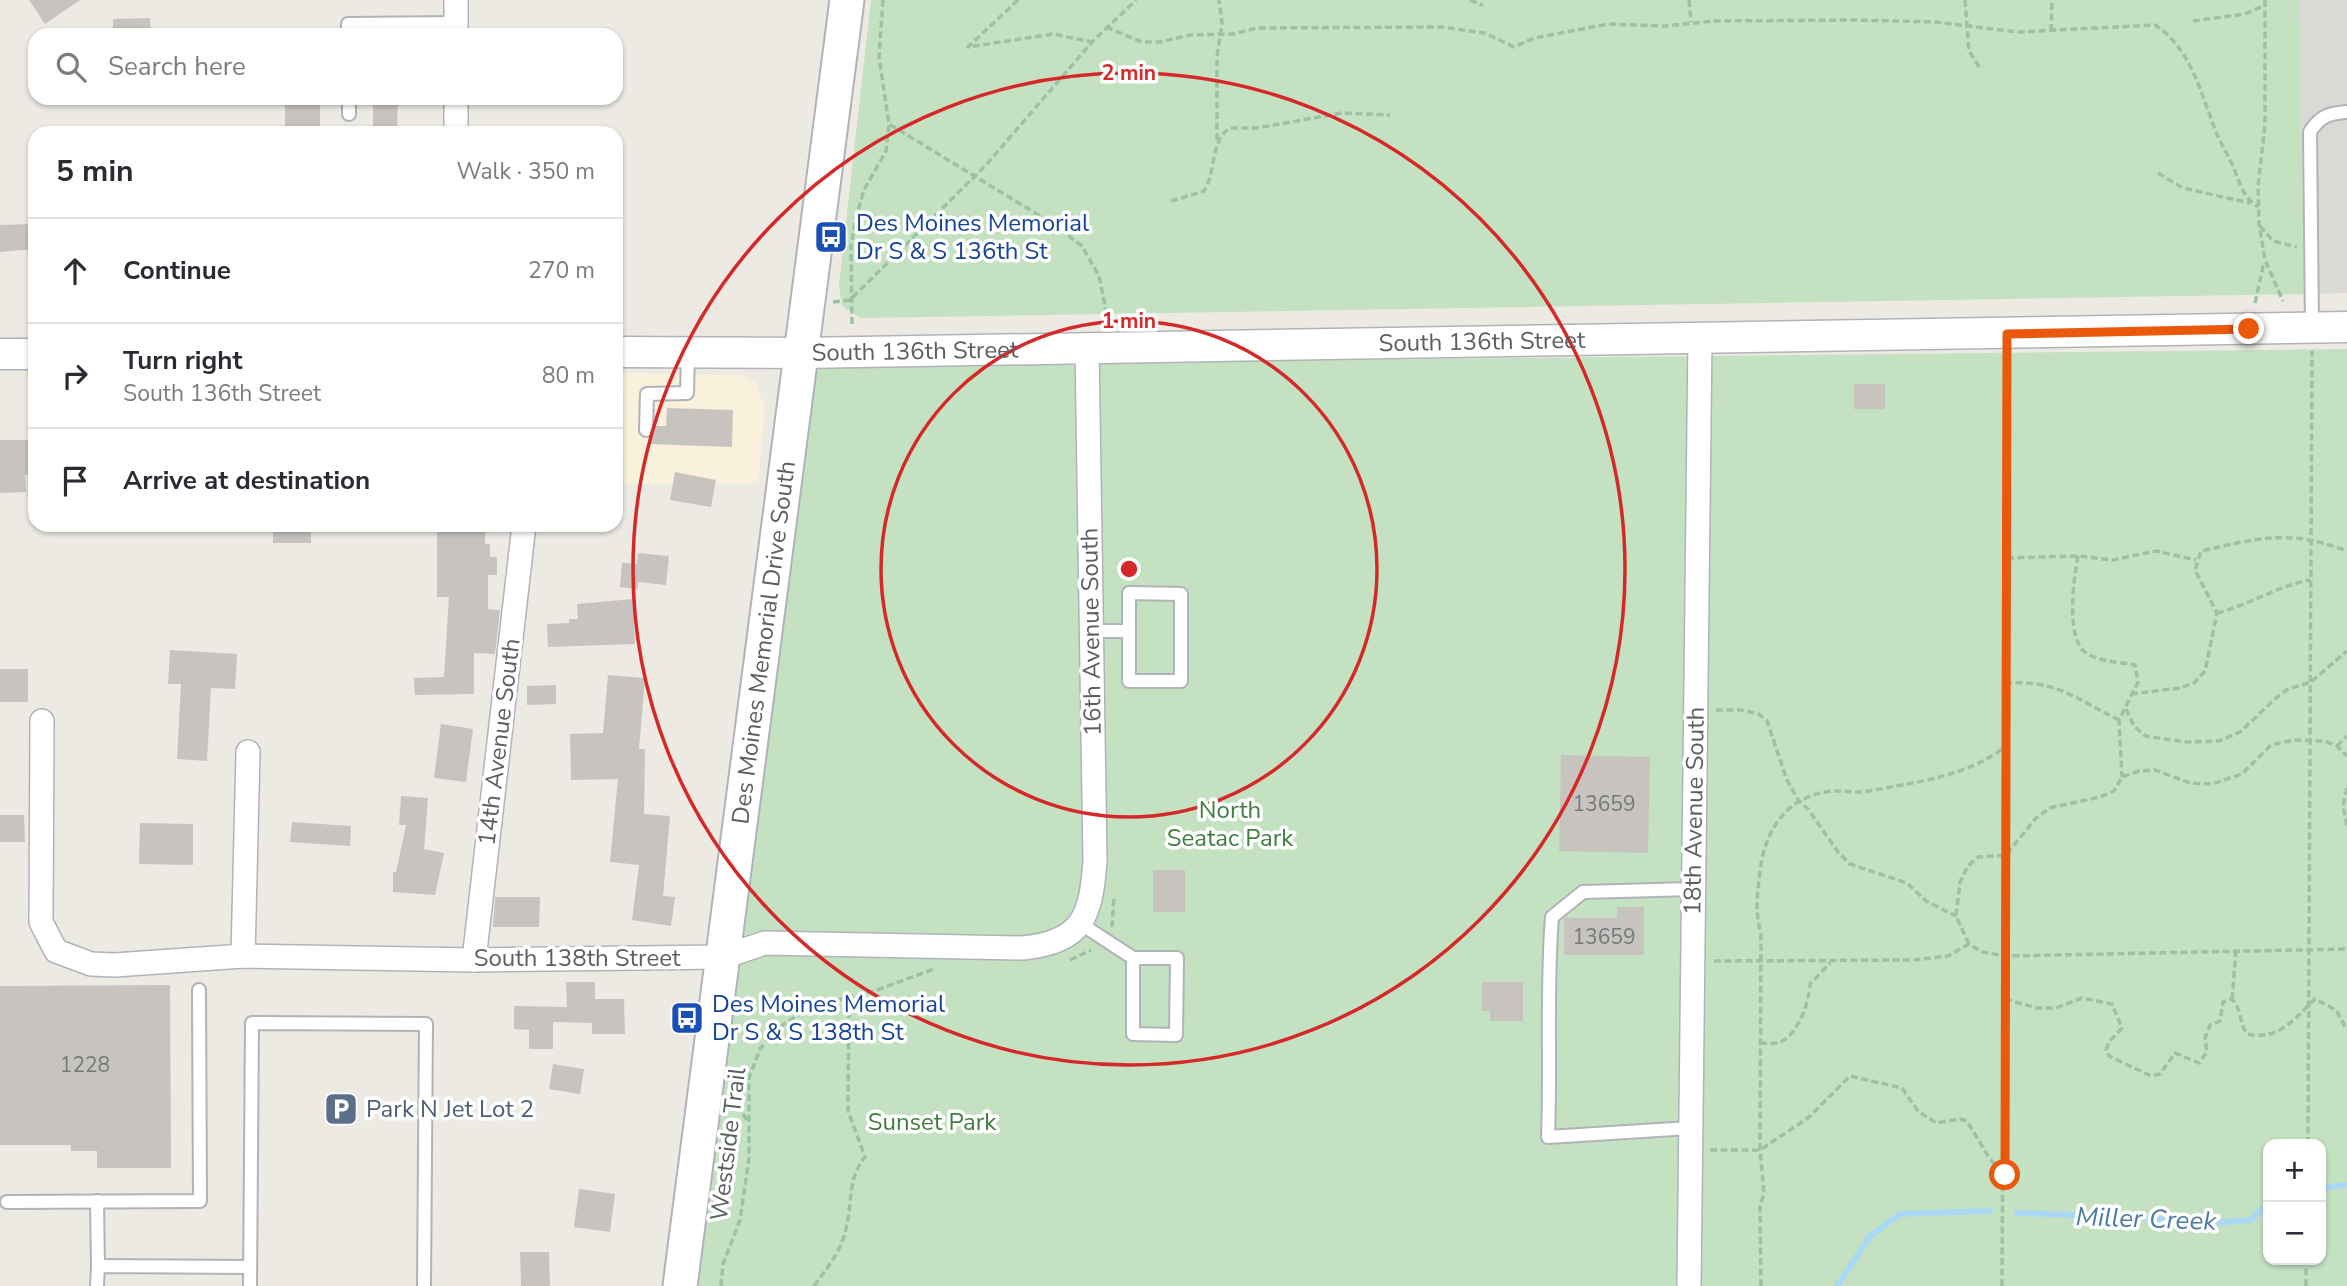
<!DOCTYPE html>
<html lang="en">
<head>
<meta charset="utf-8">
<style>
	body { margin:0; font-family:"Nunito Sans",sans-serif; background:#f7f7f7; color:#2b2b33 }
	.controls { position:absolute; right:21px; bottom:21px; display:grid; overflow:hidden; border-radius:14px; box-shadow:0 2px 5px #0004 }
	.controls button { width:63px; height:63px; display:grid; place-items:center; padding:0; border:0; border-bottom:2px solid #e1e1e2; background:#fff; color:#2b2b33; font:35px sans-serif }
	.stop { position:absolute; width:21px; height:21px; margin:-16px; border:5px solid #ea580c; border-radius:50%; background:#fff }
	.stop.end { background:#ea580c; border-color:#fff; box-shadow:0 2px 7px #0008 }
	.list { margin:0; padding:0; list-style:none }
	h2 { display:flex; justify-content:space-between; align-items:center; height:91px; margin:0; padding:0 28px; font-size:30px }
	h2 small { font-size:23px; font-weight:400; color:#7c7c81 }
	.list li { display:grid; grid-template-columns:46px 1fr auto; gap:21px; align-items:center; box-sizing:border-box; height:105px; padding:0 28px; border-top:2px solid #e1e1e2 }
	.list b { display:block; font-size:26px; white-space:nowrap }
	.list p { margin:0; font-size:23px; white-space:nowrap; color:#7c7c81 }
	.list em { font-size:23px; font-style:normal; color:#7c7c81 }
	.icon { flex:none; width:38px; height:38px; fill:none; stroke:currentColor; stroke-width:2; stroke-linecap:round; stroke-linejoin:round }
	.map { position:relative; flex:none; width:2347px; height:1286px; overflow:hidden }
	.search { position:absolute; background:#fff; box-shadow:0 2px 5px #0004; left:28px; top:28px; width:595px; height:77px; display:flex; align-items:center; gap:18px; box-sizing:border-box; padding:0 24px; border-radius:21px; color:#7c7c81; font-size:26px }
	.panel { position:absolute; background:#fff; box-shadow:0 2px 5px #0004; left:28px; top:126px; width:595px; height:406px; border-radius:21px }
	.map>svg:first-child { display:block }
	.commercial { fill:#f9f1db }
	.industrial { fill:#dbd9d5 }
	.green { fill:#c4e1c2; fill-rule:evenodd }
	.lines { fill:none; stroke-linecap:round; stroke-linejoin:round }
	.stream { stroke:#abd8f4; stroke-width:6 }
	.building { fill:#c7c4c0 }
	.service-casing { stroke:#b0b3b7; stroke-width:16 }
	.minor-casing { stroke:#b0b3b7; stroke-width:26 }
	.tertiary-casing { stroke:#b0b3b7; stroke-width:33 }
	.secondary-casing { stroke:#b0b3b7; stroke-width:37 }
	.path { stroke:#9cc1a5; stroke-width:3.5; stroke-dasharray:7 3.5; stroke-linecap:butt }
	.service { stroke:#fff; stroke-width:12 }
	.minor { stroke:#fff; stroke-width:23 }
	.tertiary { stroke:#fff; stroke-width:30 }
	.secondary { stroke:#fff; stroke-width:33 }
	.route { stroke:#ea580c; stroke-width:9 }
	.ring { fill:none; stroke:#d62828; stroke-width:3.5 }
	.labels { text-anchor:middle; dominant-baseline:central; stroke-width:7; stroke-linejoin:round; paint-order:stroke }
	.number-label { font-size:21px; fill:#76787a }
	.transit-label { font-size:24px; fill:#164399; stroke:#fff; text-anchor:start }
	.street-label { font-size:24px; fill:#5b5e62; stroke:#fff }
	.park-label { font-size:24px; fill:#3f7e3e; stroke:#fff }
	.service-label { font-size:24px; fill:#4e5e75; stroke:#fff; text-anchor:start }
	.water-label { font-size:26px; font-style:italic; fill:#4b7aa4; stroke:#fff }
	.centre { fill:#d62828; stroke:#fff; stroke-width:3.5 }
	.ring-label { font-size:21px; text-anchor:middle; font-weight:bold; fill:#d62828; stroke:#fff; stroke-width:7; stroke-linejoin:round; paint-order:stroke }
</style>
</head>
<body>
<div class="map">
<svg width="2347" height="1286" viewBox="0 0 2347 1286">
	<rect width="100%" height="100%" fill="#eceae3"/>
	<path class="commercial" d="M623 373 741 375 755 382 765 407 758 483 624 484Z"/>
	<path class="industrial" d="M2300 0H2347V293L2304 294Z"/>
	<g class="green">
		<path d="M871 0H2300L2304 294 861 318 842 306 839 285Z"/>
		<path d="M2347 349V1286H694L809 366ZM2268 1144H2321V1260H2268Z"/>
	</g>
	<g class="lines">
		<g class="stream">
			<path d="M2321 1188 2347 1185"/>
			<path d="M2017 1213 2131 1217 2205 1224 2250 1220 2268 1204"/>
			<path d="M1837 1286 1870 1236 1900 1214 1990 1211"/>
		</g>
	</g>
	<g class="building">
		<path d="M29 0H80L45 24Z"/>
		<path d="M150 18 151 35H113V19Z"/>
		<rect x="285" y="98" width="35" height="28"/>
		<path d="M373 98H398L397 133H373Z"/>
		<path d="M35 224V249L0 252V225Z"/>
		<rect x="1854" y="384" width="31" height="25"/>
		<path d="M667 408 733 410 732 447 649 444 655 426H666Z"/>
		<path d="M0 440H35V475H25L26 492 0 493Z"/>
		<path d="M675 472 716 480 711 507 670 500Z"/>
		<rect x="273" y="525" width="38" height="18"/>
		<path d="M437 525H485V544H490V557H497V575H488V609L500 610 495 654 474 653V694L415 695 414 678 444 677 449 597H437Z"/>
		<path d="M638 553 669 556 666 585 638 582V589L620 587 622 563 637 564Z"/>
		<path d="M633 599 635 644 548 647 547 624 569 623V619H578L577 604Z"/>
		<path d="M170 650 237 654 235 689 211 688 207 761 177 759 181 684H168Z"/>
		<rect x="0" y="669" width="28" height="33"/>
		<path d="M608 675 645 678 639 749H645L644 814 670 816 663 896 675 897 671 926 632 920 639 865 610 862 618 779 571 780 570 734 603 733Z"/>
		<path d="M556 685V704L527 705V686Z"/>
		<path d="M441 724 473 729 466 782 434 778Z"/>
		<path d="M1561 755 1650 757 1648 853 1559 851Z"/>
		<path d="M401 796 428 798 424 849 444 853 435 895 393 892V872H396L406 825H399Z"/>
		<path d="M0 815H24L25 842H0Z"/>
		<path d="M292 822 351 826 350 846 290 842Z"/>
		<path d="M140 823 193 824V865L139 864Z"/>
		<rect x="1153" y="870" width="32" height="42"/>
		<path d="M495 897H540L539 927H493Z"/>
		<path d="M1617 907H1644V955H1564V918H1617Z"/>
		<path d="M566 982H595V999H624L625 1034H592V1023L553 1022V1049H529V1030L514 1029V1006L567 1007Z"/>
		<path d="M1482 982H1523V1021H1490V1011H1482Z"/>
		<path d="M170 985 171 1168H97V1151H71V1145H0V986Z"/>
		<path d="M553 1064 584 1069 580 1094 549 1089Z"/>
		<path d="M579 1189 615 1194 610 1232 574 1227Z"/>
		<path d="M520 1252H549L550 1286H521Z"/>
	</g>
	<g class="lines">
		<defs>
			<g id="service">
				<path d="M348 35V24L456 23"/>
				<path d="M349 98V114"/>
				<path d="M2312 327 2310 132C2320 116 2329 113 2347 112"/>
				<path d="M646 430 647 394 687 393 688 352"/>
				<path d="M1091 631H1129V681H1181V594L1129 593V631"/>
				<path d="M1081 924 1133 958H1177L1176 1035 1133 1034V958"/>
				<path d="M1690 1128 1548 1137C1551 1063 1546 990 1552 917L1583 892 1692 889"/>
				<path d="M97 1201 98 1266"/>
				<path d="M7 1202 200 1201 199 990"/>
				<path d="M97 1286 98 1266 250 1267"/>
				<path d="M250 1286 252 1023 426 1024 424 1286"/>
			</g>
			<g id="minor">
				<path d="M456 35V0"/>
				<path d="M456 133V98"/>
				<path d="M42 721 41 922 56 951 91 964 115 965 243 956 474 960 723 957 765 943 1023 948C1083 942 1091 916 1095 861L1087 348"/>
				<path d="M243 956 248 752"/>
				<path d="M474 960 524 525"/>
				<path d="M1689 1286 1700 337"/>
			</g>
			<g id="tertiary">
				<path id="s1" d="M616 352 801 353 2347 327"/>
				<path d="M0 354H35"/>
			</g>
			<g id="secondary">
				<path id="s2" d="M680 1286 847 0"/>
			</g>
		</defs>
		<use href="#service" class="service-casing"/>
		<use href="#minor" class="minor-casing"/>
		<use href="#tertiary" class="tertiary-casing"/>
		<use href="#secondary" class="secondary-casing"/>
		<g class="path">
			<path d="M883 0 879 57 889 124 1050 222 1082 246 1099 276 1109 325"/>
			<path d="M1018 0 968 47 1053 34 1092 42"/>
			<path d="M1470 0 1483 5"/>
			<path d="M1689 0 1691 22"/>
			<path d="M1965 0 1969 51 1979 67"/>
			<path d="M2265 0V125L2258 186 2259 224 2265 260 2283 301"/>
			<path d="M2193 21 2245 14 2265 5"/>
			<path d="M1106 27 1142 42H1160L1190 35 1233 34 1257 28 1443 27 1485 33 1514 47 1534 38 1609 24 1665 26 1714 21 1855 20 1936 22 2018 32 2155 25C2191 48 2201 94 2216 132 2221 143 2227 154 2233 166 2239 181 2243 198 2258 207"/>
			<path d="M2051 31 2052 0"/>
			<path d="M1217 140V57L1222 23 1219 0"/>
			<path d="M2158 173 2183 188 2250 203"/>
			<path d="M1171 201 1204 191C1217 171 1209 142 1230 128H1257L1342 113 1390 115"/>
			<path d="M2260 226 2273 241 2297 247"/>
			<path d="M833 302 850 300 987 164 1092 42 1136 0"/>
			<path d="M2255 303 2264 262"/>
			<path d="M852 324 851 247 855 221 864 190 886 151 889 124"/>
			<path d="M2078 556C2074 577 2065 639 2086 653 2100 662 2120 662 2135 665L2138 682 2119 720 2122 777"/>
			<path d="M2007 558 2078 556 2112 560 2156 551 2196 560"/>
			<path d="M2217 613C2249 605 2277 586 2310 580"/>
			<path d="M2005 683C2058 680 2074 698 2119 720"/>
			<path d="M2131 694 2180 688 2194 683 2205 671 2217 613 2195 570 2201 551C2259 538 2289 529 2347 551"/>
			<path d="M2126 709 2134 726 2145 736 2186 742 2219 741 2240 732 2276 698 2288 689 2311 682 2347 651"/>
			<path d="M1716 710H1741L1759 714 1767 721 1787 780 1798 800 1808 809 1838 852 1850 864 1907 883 1926 901 1956 916"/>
			<path d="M2337 746 2347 736"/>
			<path d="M2347 788 2343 806 2347 826"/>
			<path d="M1112 927 1114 896"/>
			<path d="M1969 944 1956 916 1960 882 1968 866 1978 857 2006 855 2036 818 2050 808 2100 797 2114 791 2122 777 2139 771 2155 770 2190 783 2212 784 2242 774 2271 745 2293 740 2325 741 2337 746 2347 756"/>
			<path d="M1070 960 1091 950"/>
			<path d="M1714 961 1913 960 1948 956 1969 944 1982 952 2005 956 2347 949"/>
			<path d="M2005 999 2037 1008H2056L2082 998 2112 1004 2122 1028 2109 1042 2106 1050 2109 1056 2151 1076 2160 1074 2175 1053 2199 1063 2207 1052 2205 1038 2210 1025 2220 1021 2223 1002 2232 999C2241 1008 2239 1022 2247 1034 2279 1041 2294 1019 2315 999L2336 1010 2347 1030"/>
			<path d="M2232 999 2236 950"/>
			<path d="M1760 1043C1765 1043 1773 1044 1778 1043 1798 1036 1809 1003 1810 984L1830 963"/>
			<path d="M732 1096 748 1122"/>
			<path d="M2308 1144 2312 351"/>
			<path d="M1710 1150H1760L1808 1118 1850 1076 1902 1088 1918 1111 1936 1123 1960 1119 1967 1121 1990 1159 2005 1175"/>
			<path d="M721 1286 723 1264 740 1220 749 1158V1078L760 1049 775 1030 811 1007 877 990 934 969"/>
			<path d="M814 1286C827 1268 841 1252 846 1229 853 1202 847 1179 865 1157L848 1111 849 997"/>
			<path d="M1761 1286 1760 1207 1764 1193 1760 1150 1761 935C1755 912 1757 895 1760 872 1764 833 1785 798 1826 792 1840 789 1854 794 1869 791 1916 782 1966 777 2005 747"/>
			<path d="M2002 1286 2007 357"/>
			<path d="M2306 1286V1260"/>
		</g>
		<use href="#service" class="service"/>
		<use href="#minor" class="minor"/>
		<use href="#tertiary" class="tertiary"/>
		<use href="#secondary" class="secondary"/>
	</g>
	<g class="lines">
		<path class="route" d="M2005 1175 2007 334 2249 329"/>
	</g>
	<g class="ring">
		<circle cx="1129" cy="569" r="248"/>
		<circle cx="1129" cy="569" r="496"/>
	</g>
	<defs>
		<symbol id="bus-square" viewBox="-11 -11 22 22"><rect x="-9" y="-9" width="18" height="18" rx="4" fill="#1a4fb4" stroke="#fff"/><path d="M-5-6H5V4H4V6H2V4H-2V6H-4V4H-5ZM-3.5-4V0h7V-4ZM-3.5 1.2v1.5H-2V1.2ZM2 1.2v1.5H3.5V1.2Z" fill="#fff"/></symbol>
		<symbol id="parking-square" viewBox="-11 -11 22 22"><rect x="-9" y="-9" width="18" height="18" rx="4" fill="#5c6f8a" stroke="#fff"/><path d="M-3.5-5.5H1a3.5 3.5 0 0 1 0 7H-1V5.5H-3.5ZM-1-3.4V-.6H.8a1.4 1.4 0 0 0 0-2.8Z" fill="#fff"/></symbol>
	</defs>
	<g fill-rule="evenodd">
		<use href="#bus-square" x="812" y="218" width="38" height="38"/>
		<use href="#bus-square" x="668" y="999" width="38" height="38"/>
		<use href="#parking-square" x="322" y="1090" width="38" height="38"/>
	</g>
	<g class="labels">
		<g class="number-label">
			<text x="1604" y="804">13659</text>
			<text x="1604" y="937">13659</text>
			<text x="85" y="1065">1228</text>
		</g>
		<g class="transit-label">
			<text x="856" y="223">Des Moines Memorial<tspan x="856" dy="28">Dr S &amp; S 136th St</tspan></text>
			<text x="712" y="1004">Des Moines Memorial<tspan x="712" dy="28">Dr S &amp; S 138th St</tspan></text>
		</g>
		<g class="street-label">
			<text stroke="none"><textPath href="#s1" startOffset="866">South 136th Street</textPath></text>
			<text stroke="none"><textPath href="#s1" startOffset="299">South 136th Street</textPath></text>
			<text transform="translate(1091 632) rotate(-91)">16th Avenue South</text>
			<text stroke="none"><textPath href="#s2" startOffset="649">Des Moines Memorial Drive South</textPath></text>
			<text transform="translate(499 742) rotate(-83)">14th Avenue South</text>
			<text transform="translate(1694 811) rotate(-89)">18th Avenue South</text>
			<text x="577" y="958">South 138th Street</text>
			<text transform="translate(728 1144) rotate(-83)">Westside Trail</text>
		</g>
		<g class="park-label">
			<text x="1230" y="810">North<tspan x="1230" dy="28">Seatac Park</tspan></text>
			<text x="932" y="1122">Sunset Park</text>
		</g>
		<g class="service-label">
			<text x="366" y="1109">Park N Jet Lot 2</text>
		</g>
		<g class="water-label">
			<text transform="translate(2146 1219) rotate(2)">Miller Creek</text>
		</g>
	</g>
	<circle cx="1129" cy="569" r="10" class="centre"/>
	<g class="ring-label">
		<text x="1129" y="80">2 min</text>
		<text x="1129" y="328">1 min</text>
	</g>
</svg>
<div class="controls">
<button>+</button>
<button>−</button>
</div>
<div class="stop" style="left:2005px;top:1175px"></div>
<div class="stop end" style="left:2249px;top:329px"></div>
<div class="search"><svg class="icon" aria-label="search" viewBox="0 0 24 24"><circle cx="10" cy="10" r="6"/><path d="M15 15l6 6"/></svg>Search here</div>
<section class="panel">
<h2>5 min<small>Walk · 350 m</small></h2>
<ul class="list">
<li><svg class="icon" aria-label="ahead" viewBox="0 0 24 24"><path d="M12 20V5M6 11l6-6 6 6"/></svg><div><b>Continue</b></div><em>270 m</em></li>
<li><svg class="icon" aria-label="right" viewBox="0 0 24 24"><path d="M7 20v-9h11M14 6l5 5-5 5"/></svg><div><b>Turn right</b><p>South 136th Street</p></div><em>80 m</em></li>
<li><svg class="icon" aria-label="arrive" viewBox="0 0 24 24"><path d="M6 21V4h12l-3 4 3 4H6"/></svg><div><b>Arrive at destination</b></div></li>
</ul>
</section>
</div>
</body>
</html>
